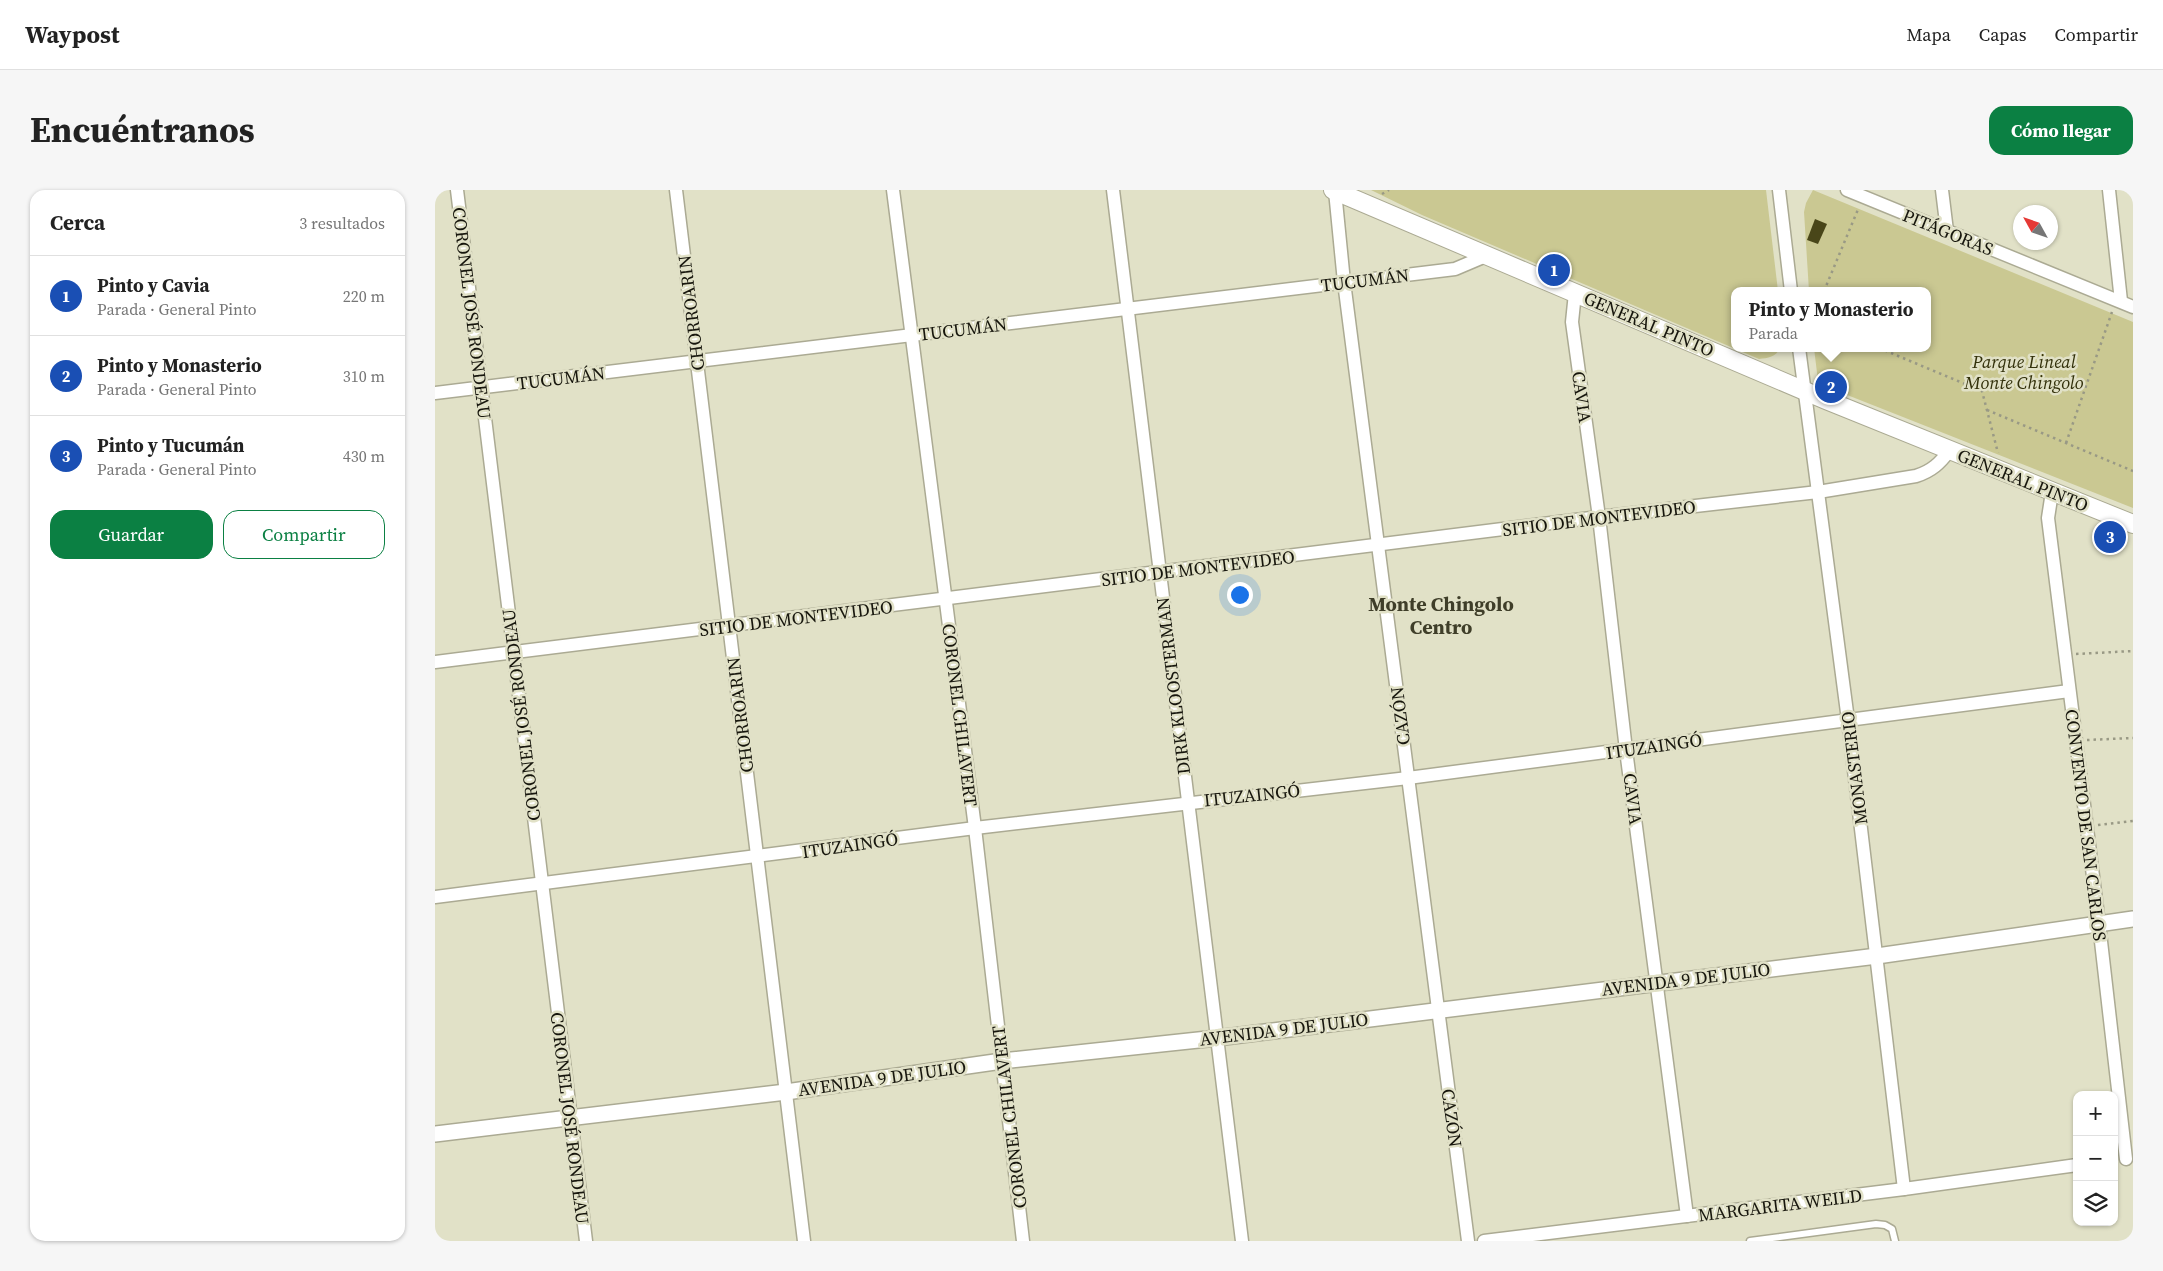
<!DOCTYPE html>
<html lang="es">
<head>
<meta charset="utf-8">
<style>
	body { margin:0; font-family:"Source Serif 4",serif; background:#f6f6f6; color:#222 }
	.controls { position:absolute; right:15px; bottom:15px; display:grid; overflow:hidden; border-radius:10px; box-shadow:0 1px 4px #0004 }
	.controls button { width:45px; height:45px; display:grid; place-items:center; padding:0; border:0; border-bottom:1px solid #e0e0e0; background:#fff; color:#222; font:25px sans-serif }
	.compass { position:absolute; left:1578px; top:15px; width:45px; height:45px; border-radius:50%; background:#fff; box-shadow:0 1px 4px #0004; rotate:310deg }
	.you { position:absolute; left:804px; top:404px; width:18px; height:18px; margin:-12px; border:4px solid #fff; border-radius:50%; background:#1a73e8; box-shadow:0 0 0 8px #1a73e833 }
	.badge { display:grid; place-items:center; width:32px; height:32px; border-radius:50%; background:#0b8043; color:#fff; font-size:16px; font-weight:700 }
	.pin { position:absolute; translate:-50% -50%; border:2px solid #fff; box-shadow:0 1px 5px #0006 }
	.popup { position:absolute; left:1296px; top:97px; width:200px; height:65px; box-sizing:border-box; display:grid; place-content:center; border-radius:10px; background:#fff; filter:drop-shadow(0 1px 4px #0005); font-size:16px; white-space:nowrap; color:#767676 }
	.popup b { font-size:19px; color:#222 }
	.popup::after { content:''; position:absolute; left:50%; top:100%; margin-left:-10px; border:10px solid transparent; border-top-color:#fff }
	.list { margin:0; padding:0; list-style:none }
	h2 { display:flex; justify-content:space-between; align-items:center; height:65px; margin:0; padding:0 20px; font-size:21px }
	h2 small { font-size:16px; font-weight:400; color:#767676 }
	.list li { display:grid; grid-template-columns:32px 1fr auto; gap:15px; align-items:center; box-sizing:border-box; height:80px; padding:0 20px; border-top:1px solid #e0e0e0 }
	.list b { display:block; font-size:19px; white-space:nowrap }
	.list p { margin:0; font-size:16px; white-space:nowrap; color:#767676 }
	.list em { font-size:16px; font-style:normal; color:#767676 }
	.actions { display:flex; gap:10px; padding:15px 20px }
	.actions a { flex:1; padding:11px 0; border:1px solid #0b8043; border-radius:15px; text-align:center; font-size:18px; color:#0b8043 }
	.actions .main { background:#0b8043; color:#fff }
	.icon { flex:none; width:28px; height:28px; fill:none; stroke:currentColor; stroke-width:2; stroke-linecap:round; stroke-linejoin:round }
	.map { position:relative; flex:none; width:1698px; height:1051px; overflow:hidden; border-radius:15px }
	header { display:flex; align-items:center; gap:30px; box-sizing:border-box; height:70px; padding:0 25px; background:#fff; border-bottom:1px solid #e0e0e0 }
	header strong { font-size:24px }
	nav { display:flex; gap:28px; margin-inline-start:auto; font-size:18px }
	.intro { display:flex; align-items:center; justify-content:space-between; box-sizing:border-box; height:120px; padding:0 30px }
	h1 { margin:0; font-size:35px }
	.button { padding:12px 22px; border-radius:15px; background:#0b8043; color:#fff; font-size:18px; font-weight:700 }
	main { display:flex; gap:30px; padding:0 30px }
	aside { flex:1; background:#fff; border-radius:15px; box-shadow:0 1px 4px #0004 }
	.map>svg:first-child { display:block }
	.park { fill:#cac892 }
	.building { fill:#494619 }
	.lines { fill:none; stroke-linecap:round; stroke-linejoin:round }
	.service-casing { stroke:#abaa93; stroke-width:9 }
	.minor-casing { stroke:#abaa93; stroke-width:15 }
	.tertiary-casing { stroke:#abaa93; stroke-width:18 }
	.secondary-casing { stroke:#abaa93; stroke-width:20 }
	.path { stroke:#999985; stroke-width:2.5; stroke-dasharray:2.5 4; stroke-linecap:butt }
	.service { stroke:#fff; stroke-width:6 }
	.minor { stroke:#fff; stroke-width:12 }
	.tertiary { stroke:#fff; stroke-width:15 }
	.secondary { stroke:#fff; stroke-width:18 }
	.labels { text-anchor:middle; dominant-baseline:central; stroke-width:5; stroke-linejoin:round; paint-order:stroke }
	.street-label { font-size:18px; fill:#17160d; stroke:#e1e1c7 }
	.park-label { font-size:18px; font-style:italic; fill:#33310b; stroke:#e1e1c7 }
	.quarter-label { font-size:20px; font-weight:bold; fill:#3f3e29; stroke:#e1e1c7 }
</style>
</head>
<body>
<header>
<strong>Waypost</strong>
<nav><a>Mapa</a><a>Capas</a><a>Compartir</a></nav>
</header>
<div class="intro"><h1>Encuéntranos</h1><a class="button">Cómo llegar</a></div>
<main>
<aside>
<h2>Cerca<small>3 resultados</small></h2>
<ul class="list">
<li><span class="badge" style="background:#1a4fb4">1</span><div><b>Pinto y Cavia</b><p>Parada · General Pinto</p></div><em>220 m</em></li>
<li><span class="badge" style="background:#1a4fb4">2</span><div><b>Pinto y Monasterio</b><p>Parada · General Pinto</p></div><em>310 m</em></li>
<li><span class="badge" style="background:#1a4fb4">3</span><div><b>Pinto y Tucumán</b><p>Parada · General Pinto</p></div><em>430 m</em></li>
</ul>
<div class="actions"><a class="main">Guardar</a><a>Compartir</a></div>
</aside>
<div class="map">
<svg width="1698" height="1051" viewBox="0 0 1698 1051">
	<rect width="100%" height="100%" fill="#e1e1c7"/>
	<g class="park">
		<path d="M936 0H1331L1343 101H1300V158H1345C1341 167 1333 168 1324 169L987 25Z"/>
		<path d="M1378 0 1698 132V318L1397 199 1383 191 1379 158H1492V101H1374L1369 22 1371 13Z"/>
	</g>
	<path class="building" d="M1380 29 1392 34 1383 54 1372 50Z"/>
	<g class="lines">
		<defs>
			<path id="service" d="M1315 1051 1441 1034 1450 1035 1457 1039 1460 1051"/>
			<g id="minor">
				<path d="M22 0 151 1051"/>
				<path d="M241 0 369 1051"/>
				<path d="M458 0 540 638 588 1051"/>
				<path d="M678 0 807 1051"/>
				<path d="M1344 0 1356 101"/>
				<path d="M1412 0 1698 117"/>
				<path d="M1507 0 1512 41"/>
				<path d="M1674 0 1686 111"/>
				<path d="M900 1 909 92 1033 1051"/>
				<path d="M1140 103 1137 132 1164 327 1191 560 1252 1026"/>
				<path d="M1364 158 1413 530 1469 999"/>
				<path d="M0 203 1020 79 1053 65"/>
				<path d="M1617 302 1613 328 1664 734 1691 969"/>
				<path d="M0 472 1164 327 1383 302 1481 286C1497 281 1505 273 1515 260"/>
				<path d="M0 707 540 638 973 588 1634 501"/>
				<path d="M1049 1051 1469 999 1642 975"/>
			</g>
			<path id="tertiary" d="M0 944 351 902 567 871 782 848 1442 766 1698 729"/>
			<path id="secondary" d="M898 0 1391 210 1698 334"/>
		</defs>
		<use href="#service" class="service-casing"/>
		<use href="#minor" class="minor-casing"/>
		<use href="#tertiary" class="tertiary-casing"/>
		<use href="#secondary" class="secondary-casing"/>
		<g class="path">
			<path d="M947 4 954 0"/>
			<path d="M1389 101 1424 17"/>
			<path d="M1444 158 1547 201 1563 263"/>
			<path d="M1552 220 1698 281"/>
			<path d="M1631 253 1677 122"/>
			<path d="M1641 464 1698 461"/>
			<path d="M1652 550 1698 548"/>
			<path d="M1663 635 1698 631"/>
		</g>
		<use href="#service" class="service"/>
		<use href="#minor" class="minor"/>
		<use href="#tertiary" class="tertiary"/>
		<use href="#secondary" class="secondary"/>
	</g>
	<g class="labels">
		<g class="street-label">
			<text transform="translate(1513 42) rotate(22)">PITÁGORAS</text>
			<text transform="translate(930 90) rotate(-7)">TUCUMÁN</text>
			<text transform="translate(37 123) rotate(83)">CORONEL JOSÉ RONDEAU</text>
			<text transform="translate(256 123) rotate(-97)">CHORROARIN</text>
			<text transform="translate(1214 134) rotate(23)">GENERAL PINTO</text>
			<text transform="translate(528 139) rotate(-7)">TUCUMÁN</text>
			<text transform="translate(126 188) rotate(-7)">TUCUMÁN</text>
			<text transform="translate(1147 207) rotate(82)">CAVIA</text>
			<text transform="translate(1588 290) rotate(22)">GENERAL PINTO</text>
			<text transform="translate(1164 328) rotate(-7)">SITIO DE MONTEVIDEO</text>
			<text transform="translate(763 378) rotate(-7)">SITIO DE MONTEVIDEO</text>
			<text transform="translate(361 428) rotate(-7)">SITIO DE MONTEVIDEO</text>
			<text transform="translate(738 496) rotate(-97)">DIRK KLOOSTERMAN</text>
			<text transform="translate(86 525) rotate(-97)">CORONEL JOSÉ RONDEAU</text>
			<text transform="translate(305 525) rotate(-97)">CHORROARIN</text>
			<text transform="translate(525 525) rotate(83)">CORONEL CHILAVERT</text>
			<text transform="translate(965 526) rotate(-97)">CAZÓN</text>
			<text transform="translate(1219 556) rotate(-8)">ITUZAINGÓ</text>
			<text transform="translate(1419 578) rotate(-97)">MONASTERIO</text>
			<text transform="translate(817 605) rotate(-6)">ITUZAINGÓ</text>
			<text transform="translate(1198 609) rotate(83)">CAVIA</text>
			<text transform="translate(1651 635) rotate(83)">CONVENTO DE SAN CARLOS</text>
			<text transform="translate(415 655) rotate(-8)">ITUZAINGÓ</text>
			<text transform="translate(1251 789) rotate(-7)">AVENIDA 9 DE JULIO</text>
			<text transform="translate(849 839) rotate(-7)">AVENIDA 9 DE JULIO</text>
			<text transform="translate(447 888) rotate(-8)">AVENIDA 9 DE JULIO</text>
			<text transform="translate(574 927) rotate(-97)">CORONEL CHILAVERT</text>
			<text transform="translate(135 928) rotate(83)">CORONEL JOSÉ RONDEAU</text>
			<text transform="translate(1017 928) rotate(82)">CAZÓN</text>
			<text transform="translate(1345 1015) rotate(-7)">MARGARITA WEILD</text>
		</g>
		<g class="park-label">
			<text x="1589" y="171">Parque Lineal<tspan x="1589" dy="21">Monte Chingolo</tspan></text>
		</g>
		<g class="quarter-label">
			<text x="1006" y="414">Monte Chingolo<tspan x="1006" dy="23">Centro</tspan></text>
		</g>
	</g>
</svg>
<div class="controls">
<button>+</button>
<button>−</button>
<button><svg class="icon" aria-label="layers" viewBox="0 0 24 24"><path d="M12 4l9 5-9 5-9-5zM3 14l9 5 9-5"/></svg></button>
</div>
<svg class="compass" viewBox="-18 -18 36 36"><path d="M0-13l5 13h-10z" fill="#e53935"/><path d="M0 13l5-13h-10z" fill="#767676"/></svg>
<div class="you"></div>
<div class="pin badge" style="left:1119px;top:80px;background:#1a4fb4">1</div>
<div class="pin badge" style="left:1396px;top:197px;background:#1a4fb4">2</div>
<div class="popup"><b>Pinto y Monasterio</b>Parada</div>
<div class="pin badge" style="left:1675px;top:347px;background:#1a4fb4">3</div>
</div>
</main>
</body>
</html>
